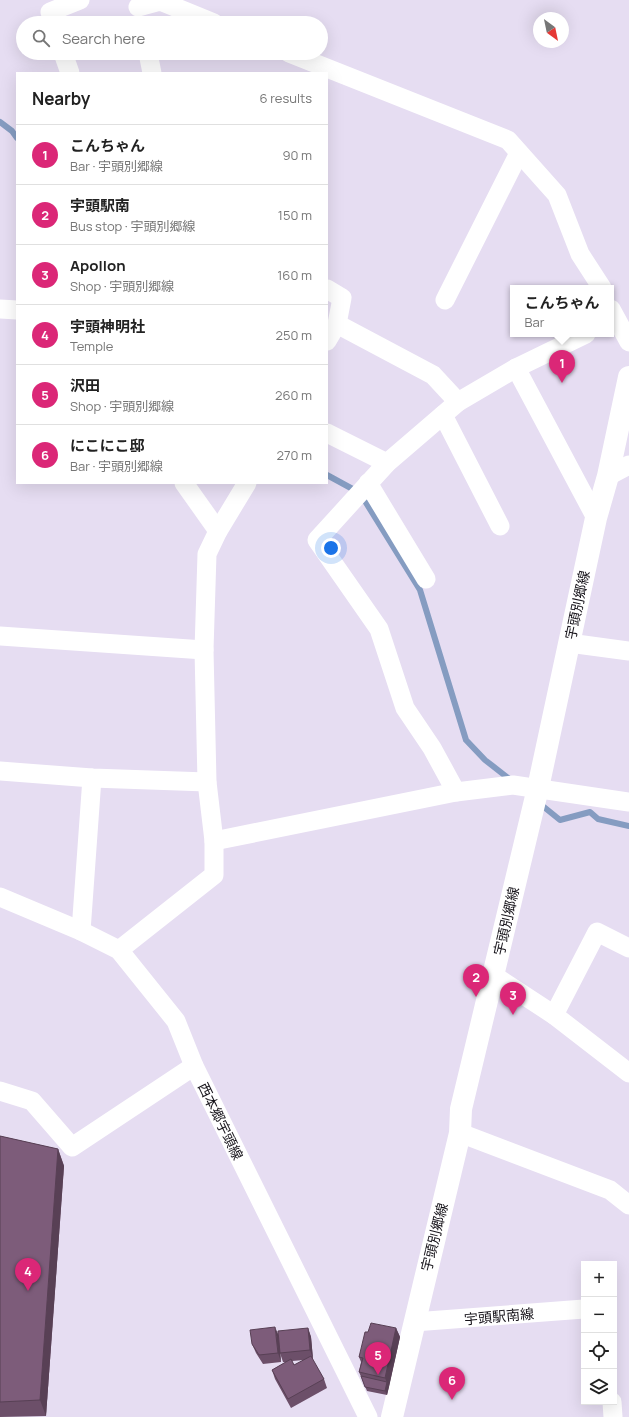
<!DOCTYPE html>
<html lang="en">
<head>
<meta charset="utf-8">
<style>
	body { margin:0; font-family:Manrope,"Noto Sans JP",sans-serif; background:#f6f6f6; color:#222 }
	.controls { position:absolute; right:12px; bottom:12px; display:grid; overflow:hidden; border-radius:0px; box-shadow:0 4px 16px #0002 }
	.controls button { width:36px; height:36px; display:grid; place-items:center; padding:0; border:0; border-bottom:1px solid #e0e0e0; background:#fff; color:#222; font:20px sans-serif }
	.compass { position:absolute; left:533px; top:12px; width:36px; height:36px; border-radius:50%; background:#fff; box-shadow:0 4px 16px #0002; rotate:147deg }
	.you { position:absolute; left:331px; top:548px; width:14px; height:14px; margin:-10px; border:3px solid #fff; border-radius:50%; background:#1a73e8; box-shadow:0 0 0 6px #1a73e833 }
	.badge { display:grid; place-items:center; width:26px; height:26px; border-radius:50%; background:#db2777; color:#fff; font-size:13px; font-weight:700 }
	.pin { position:absolute; translate:-50% -33px; filter:drop-shadow(0 1px 2px #0008) }
	.pin::after { content:''; position:absolute; top:21px; width:14px; height:12px; background:inherit; clip-path:polygon(0 0,100% 0,50% 100%) }
	.popup { position:absolute; left:510px; top:285px; width:104px; height:52px; box-sizing:border-box; display:grid; place-content:center; border-radius:0px; background:#fff; filter:drop-shadow(0 1px 3px #0005); font-size:13px; white-space:nowrap; color:#767676 }
	.popup b { font-size:15px; color:#222 }
	.popup::after { content:''; position:absolute; left:50%; top:100%; margin-left:-8px; border:8px solid transparent; border-top-color:#fff }
	.list { margin:0; padding:0; list-style:none }
	h2 { display:flex; justify-content:space-between; align-items:center; height:52px; margin:0; padding:0 16px; font-size:17px }
	h2 small { font-size:13px; font-weight:400; color:#767676 }
	.list li { display:grid; grid-template-columns:26px 1fr auto; gap:12px; align-items:center; box-sizing:border-box; height:60px; padding:0 16px; border-top:1px solid #e0e0e0 }
	.list b { display:block; font-size:15px; white-space:nowrap }
	.list p { margin:0; font-size:13px; white-space:nowrap; color:#767676 }
	.list em { font-size:13px; font-style:normal; color:#767676 }
	.icon { flex:none; width:22px; height:22px; fill:none; stroke:currentColor; stroke-width:2; stroke-linecap:round; stroke-linejoin:round }
	.map { position:relative; flex:none; width:629px; height:1417px; overflow:hidden }
	.search { position:absolute; background:#fff; box-shadow:0 4px 16px #0002; left:16px; top:16px; width:312px; height:44px; display:flex; align-items:center; gap:10px; box-sizing:border-box; padding:0 14px; border-radius:22px; color:#767676; font-size:15px }
	.panel { position:absolute; background:#fff; box-shadow:0 4px 16px #0002; left:16px; top:72px; width:312px; height:412px; border-radius:0px }
	.map>svg:first-child { display:block }
	.lines { fill:none; stroke-linecap:round; stroke-linejoin:round }
	.stream { stroke:#859cc1; stroke-width:6 }
	.street { stroke:#fff; stroke-width:19 }
	.secondary { stroke:#fff; stroke-width:22 }
	.wall { fill:#6c4f69; fill-rule:evenodd }
	.shaded-wall { fill:#584055 }
	.building { fill:#7d5c7a; stroke:#584055 }
	.labels { text-anchor:middle; dominant-baseline:central; stroke-width:3.5; stroke-linejoin:round; paint-order:stroke }
	.street-label { font-size:14px; fill:#151219; stroke:#fff }
</style>
</head>
<body>
<div class="map">
<svg width="629" height="1417" viewBox="0 0 629 1417">
	<rect width="100%" height="100%" fill="#e6ddf2"/>
	<g class="lines">
		<g class="stream">
			<path d="M0 122 12 131 17 138"/>
			<path d="M327 475 360 493 420 590 466 740 485 760 512 781"/>
			<path d="M539 803 560 820 590 812 598 819 629 826"/>
		</g>
		<g class="street">
			<path d="M138 7 160 1 214 23"/>
			<path d="M54 23 50 12 80 0"/>
			<path d="M63 53 70 73"/>
			<path d="M148 53 152 73"/>
			<path d="M289 53 508 140 557 195 580 254 602 288"/>
			<path d="M327 289 342 298 337 324 327 341"/>
			<path d="M445 300 519 153"/>
			<path d="M0 309 17 310"/>
			<path d="M611 309 629 342"/>
			<path d="M337 324 433 375 458 402"/>
			<path d="M516 368 596 518"/>
			<path d="M443 415 500 526"/>
			<path d="M327 433 387 463"/>
			<path d="M608 476 629 465"/>
			<path d="M184 483 218 531"/>
			<path d="M368 483 426 579"/>
			<path d="M0 636 204 650"/>
			<path d="M569 643 629 651"/>
			<path d="M0 771 92 778 207 782"/>
			<path d="M456 792 432 748 405 708 379 629 317 540 387 463 458 402 516 368 586 334"/>
			<path d="M214 841 456 792 513 785 629 802"/>
			<path d="M0 897 81 931 119 950 176 1021 194 1066 368 1417"/>
			<path d="M81 931 92 778"/>
			<path d="M119 950 214 875V841L207 782 204 650 207 554 218 531 247 483"/>
			<path d="M493 975 554 1015 629 1073"/>
			<path d="M554 1015 597 932 629 948"/>
			<path d="M0 1091 32 1101 72 1147 194 1066"/>
			<path d="M460 1133 610 1190 629 1205"/>
			<path d="M414 1322 584 1309"/>
			<path d="M612 1402 613 1417"/>
		</g>
		<path class="secondary" d="M392 1417 460 1133 461 1109 538 788 596 518 608 476 629 377"/>
	</g>
	<g class="wall">
		<path d="M0 1136 58 1149 64 1166 46 1416 0 1417Z"/>
		<path d="M308 1328 311 1337 313 1359H312L324 1379 327 1388 291 1408 275 1379 272 1370 286 1362H283L280 1353 281 1362 263 1364 256 1353 252 1344ZM304 1360 294 1365 292 1361Z"/>
		<path d="M396 1328 400 1337 387 1395 367 1391 359 1372 361 1362 359 1357 368 1332Z"/>
	</g>
	<g class="shaded-wall">
		<path d="M58 1149 64 1166 46 1416 40 1400Z"/>
		<path d="M275 1327 279 1336 281 1362 278 1353Z"/>
		<path d="M308 1328 311 1337 313 1359 310 1350Z"/>
		<path d="M396 1328 400 1337 389 1387 385 1378Z"/>
		<path d="M387 1382 389 1387 387 1395 385 1391Z"/>
	</g>
	<g class="building">
		<path d="M0 1136 58 1149 40 1400 0 1402Z"/>
		<path d="M371 1323 396 1328 385 1378 359 1372 363 1358 359 1357 365 1332H368Z"/>
		<path d="M275 1327 278 1353 259 1355 252 1344 250 1330Z"/>
		<path d="M308 1328 310 1350 280 1353 278 1331Z"/>
		<path d="M311 1356 324 1379 288 1399 272 1370 291 1359 294 1365Z"/>
		<path d="M361 1376 387 1382 385 1391 365 1387Z"/>
	</g>
	<g class="labels">
		<g class="street-label">
			<text transform="translate(577 605) rotate(-78)">宇頭別郷線</text>
			<text transform="translate(506 921) rotate(-77)">宇頭別郷線</text>
			<text transform="translate(221 1121) rotate(64)">西本郷宇頭線</text>
			<text transform="translate(434 1237) rotate(-76)">宇頭別郷線</text>
			<text transform="translate(499 1316) rotate(-5)">宇頭駅南線</text>
		</g>
	</g>
</svg>
<div class="controls">
<button>+</button>
<button>−</button>
<button><svg class="icon" aria-label="locate" viewBox="0 0 24 24"><circle cx="12" cy="12" r="6"/><path d="M12 2v4M12 18v4M2 12h4M18 12h4"/></svg></button>
<button><svg class="icon" aria-label="layers" viewBox="0 0 24 24"><path d="M12 4l9 5-9 5-9-5zM3 14l9 5 9-5"/></svg></button>
</div>
<svg class="compass" viewBox="-18 -18 36 36"><path d="M0-13l5 13h-10z" fill="#e53935"/><path d="M0 13l5-13h-10z" fill="#767676"/></svg>
<div class="you"></div>
<div class="pin badge" style="left:562px;top:383px">1</div>
<div class="popup"><b>こんちゃん</b>Bar</div>
<div class="pin badge" style="left:476px;top:997px">2</div>
<div class="pin badge" style="left:513px;top:1015px">3</div>
<div class="pin badge" style="left:28px;top:1291px">4</div>
<div class="pin badge" style="left:378px;top:1375px">5</div>
<div class="pin badge" style="left:452px;top:1400px">6</div>
<div class="search"><svg class="icon" aria-label="search" viewBox="0 0 24 24"><circle cx="10" cy="10" r="6"/><path d="M15 15l6 6"/></svg>Search here</div>
<section class="panel">
<h2>Nearby<small>6 results</small></h2>
<ul class="list">
<li><span class="badge">1</span><div><b>こんちゃん</b><p>Bar · 宇頭別郷線</p></div><em>90 m</em></li>
<li><span class="badge">2</span><div><b>宇頭駅南</b><p>Bus stop · 宇頭別郷線</p></div><em>150 m</em></li>
<li><span class="badge">3</span><div><b>Apollon</b><p>Shop · 宇頭別郷線</p></div><em>160 m</em></li>
<li><span class="badge">4</span><div><b>宇頭神明社</b><p>Temple</p></div><em>250 m</em></li>
<li><span class="badge">5</span><div><b>沢田</b><p>Shop · 宇頭別郷線</p></div><em>260 m</em></li>
<li><span class="badge">6</span><div><b>にこにこ邸</b><p>Bar · 宇頭別郷線</p></div><em>270 m</em></li>
</ul>
</section>
</div>
</body>
</html>
